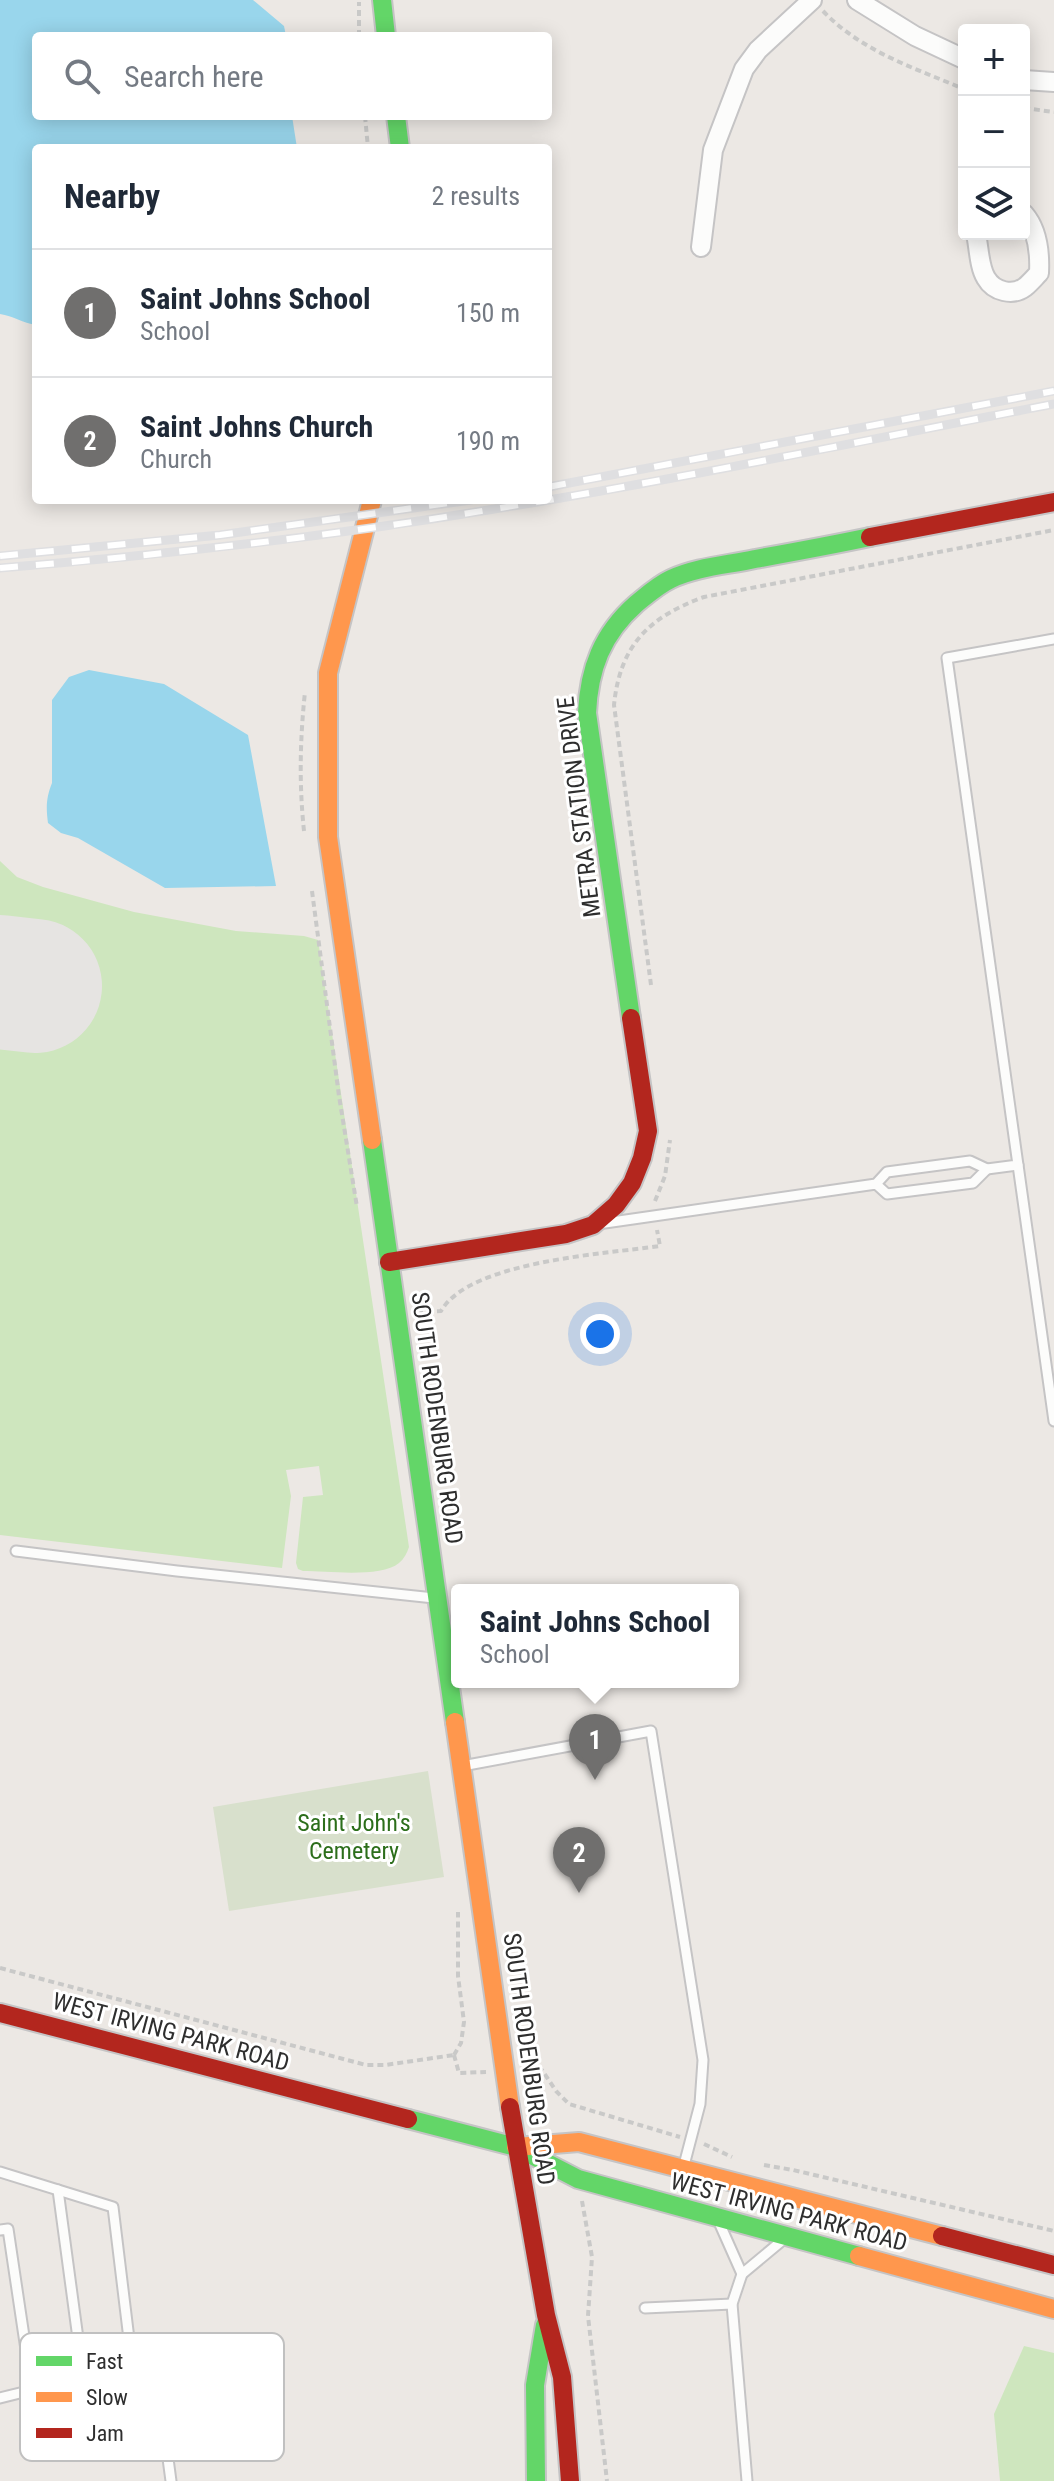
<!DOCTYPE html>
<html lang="en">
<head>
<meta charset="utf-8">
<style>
	body { margin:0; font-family:"Roboto Condensed",sans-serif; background:#f2f2f3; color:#1f2937 }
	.controls { position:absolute; right:24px; top:24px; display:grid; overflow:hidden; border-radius:8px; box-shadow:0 4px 20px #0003 }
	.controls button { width:72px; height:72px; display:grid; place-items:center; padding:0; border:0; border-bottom:2px solid #e0e1e3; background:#fff; color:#1f2937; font:40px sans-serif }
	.you { position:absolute; left:600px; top:1334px; width:28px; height:28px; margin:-20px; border:6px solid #fff; border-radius:50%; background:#1a73e8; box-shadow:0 0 0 12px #1a73e833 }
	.badge { display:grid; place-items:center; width:52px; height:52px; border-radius:50%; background:#706f6e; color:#fff; font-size:26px; font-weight:700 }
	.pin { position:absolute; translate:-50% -66px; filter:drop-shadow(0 2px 4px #0008) }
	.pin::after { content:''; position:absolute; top:42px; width:28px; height:24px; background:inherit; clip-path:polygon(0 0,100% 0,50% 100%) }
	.popup { position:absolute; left:451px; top:1584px; width:288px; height:104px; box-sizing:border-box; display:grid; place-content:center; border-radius:8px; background:#fff; filter:drop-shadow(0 2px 6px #0005); font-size:26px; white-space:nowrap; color:#747a83 }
	.popup b { font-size:30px; color:#1f2937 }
	.popup::after { content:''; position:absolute; left:50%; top:100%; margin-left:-16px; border:16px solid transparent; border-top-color:#fff }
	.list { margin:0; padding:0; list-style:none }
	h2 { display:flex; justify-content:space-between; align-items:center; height:104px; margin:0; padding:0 32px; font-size:34px }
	h2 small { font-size:26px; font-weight:400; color:#747a83 }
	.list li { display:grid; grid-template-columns:52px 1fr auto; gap:24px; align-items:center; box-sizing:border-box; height:128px; padding:0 32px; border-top:2px solid #e0e1e3 }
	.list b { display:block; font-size:30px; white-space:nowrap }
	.list p { margin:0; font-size:26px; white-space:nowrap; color:#747a83 }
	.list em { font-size:26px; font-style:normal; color:#747a83 }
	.icon { flex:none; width:44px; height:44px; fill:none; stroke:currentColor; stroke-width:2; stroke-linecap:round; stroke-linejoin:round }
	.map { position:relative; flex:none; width:1054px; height:2481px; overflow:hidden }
	.search { position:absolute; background:#fff; box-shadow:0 4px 20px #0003; left:32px; top:32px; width:520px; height:88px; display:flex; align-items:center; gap:20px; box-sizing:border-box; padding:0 28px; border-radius:8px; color:#747a83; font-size:30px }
	.panel { position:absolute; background:#fff; box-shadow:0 4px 20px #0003; left:32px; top:144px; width:520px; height:360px; border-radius:8px }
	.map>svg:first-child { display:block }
	.green { fill:#cee6be }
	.cemetery { fill:#d8e0cc }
	.water { fill:#99d6ec }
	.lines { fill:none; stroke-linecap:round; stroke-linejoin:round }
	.runway { stroke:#e6e4e2; stroke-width:134 }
	.lane-casing { stroke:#c5c4c5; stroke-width:13 }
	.street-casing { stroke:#c5c4c5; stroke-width:22 }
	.fast-casing { stroke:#c5c4c5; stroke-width:22 }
	.slow-casing { stroke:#c5c4c5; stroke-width:22 }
	.jam-casing { stroke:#c5c4c5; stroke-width:22 }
	.path { stroke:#c9c9c8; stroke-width:4; stroke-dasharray:6 4; stroke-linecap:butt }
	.lane { stroke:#fcfcfb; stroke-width:9 }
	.street { stroke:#fcfcfb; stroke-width:18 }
	.fast { stroke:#63d668; stroke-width:18 }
	.slow { stroke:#ff974d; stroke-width:18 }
	.jam { stroke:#b3261e; stroke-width:18 }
	.rail-casing { stroke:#dfdfe1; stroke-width:9 }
	.rail { stroke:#fff; stroke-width:6; stroke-dasharray:18; stroke-linecap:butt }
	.labels { text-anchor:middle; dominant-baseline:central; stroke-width:6; stroke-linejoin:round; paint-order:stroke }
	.street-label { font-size:24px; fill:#2e2e2e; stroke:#fff }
	.park-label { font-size:24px; fill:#2c6e1b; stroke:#fff }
	.key { fill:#fff; stroke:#c0c0c0; stroke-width:2 }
	.key-label { font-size:22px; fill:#2e2e2e }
</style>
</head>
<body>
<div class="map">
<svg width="1054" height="2481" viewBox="0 0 1054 2481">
	<rect width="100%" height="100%" fill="#ece8e4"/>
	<g class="green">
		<path d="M0 861 17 877 43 887 134 912 236 931 304 936 318 940 409 1547C407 1553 404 1559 399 1563 381 1578 328 1571 303 1571L298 1569 296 1563 303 1497 323 1495 319 1466 286 1470 291 1496 282 1568 0 1535V1029L38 1033 50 942 0 936Z"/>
		<path d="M1024 2346 1054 2353V2481H1000L994 2414Z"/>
	</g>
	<path class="cemetery" d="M428 1771 444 1877 229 1911 213 1807Z"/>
	<g class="water">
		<path d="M0 0H253L284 26 286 36H36V116H292L297 148H36V325C23 323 13 316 0 314Z"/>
		<path d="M89 670 164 684 248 735 276 886 165 888 78 838 61 833 48 823C46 808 46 798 52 783V700L69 677Z"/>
	</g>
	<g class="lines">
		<path class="runway" d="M0 982 35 986"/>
		<defs>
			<g id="lane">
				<path d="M1018 1165 1054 1421"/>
				<path d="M987 1169 1018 1165 947 658 1054 639"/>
				<path d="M605 1223 876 1184 887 1172 970 1161 987 1169 973 1183 887 1194 876 1184"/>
				<path d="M16 1551 177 1571 434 1598"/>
				<path d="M462 1766 651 1731 703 2060 700 2104 683 2169"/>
				<path d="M0 2172 113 2207 129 2339 79 2349"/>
				<path d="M58 2190 84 2383"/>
				<path d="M718 2220 742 2274 784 2239"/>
				<path d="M0 2230 8 2229 32 2390"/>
				<path d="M742 2274 732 2304 747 2481"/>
				<path d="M645 2308 732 2304"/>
				<path d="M0 2398 32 2390 134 2377 161 2406 171 2481"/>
			</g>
			<g id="street">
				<path d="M857 0 915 36 964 59"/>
				<path d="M1024 80 1054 82"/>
				<path d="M976 234C979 247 979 267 986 278 994 292 1013 296 1025 287 1030 283 1035 277 1039 273 1040 253 1037 229 1024 214"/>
				<path d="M701 247 713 150 744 69 758 50 812 0"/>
			</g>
			<g id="fast">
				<path d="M382 0 386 36"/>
				<path d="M396 116 400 148"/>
				<path d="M631 1018 587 713C589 669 602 634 636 604 647 595 658 585 671 579 696 567 728 565 755 559 794 552 832 545 870 537"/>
				<path d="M372 1140 455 1722"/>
				<path d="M408 2119 516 2147 578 2179 859 2256"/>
				<path d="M536 2481 535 2385 545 2325"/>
			</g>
			<g id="slow">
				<path d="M372 1140 328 837V673L372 500"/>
				<path d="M455 1722 510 2107"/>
				<path d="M516 2147 579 2142 942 2236"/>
				<path d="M859 2256 1054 2309"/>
			</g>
			<g id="jam">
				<path d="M870 537 1054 502"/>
				<path d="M389 1262 566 1234 593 1225 616 1205 632 1183 642 1158 648 1131 631 1018"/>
				<path d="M0 2013 408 2119"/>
				<path d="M510 2107 546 2315 562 2377 570 2481"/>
				<path d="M942 2236 1054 2265"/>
			</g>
		</defs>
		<use href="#lane" class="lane-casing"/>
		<use href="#street" class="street-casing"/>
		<use href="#fast" class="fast-casing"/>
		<use href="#slow" class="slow-casing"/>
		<use href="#jam" class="jam-casing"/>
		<g class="path">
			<path d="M823 11C861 51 914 68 964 89"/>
			<path d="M359 36V2"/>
			<path d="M1024 108 1054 112"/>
			<path d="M365 116 368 148"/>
			<path d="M304 831C299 784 300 739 305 692"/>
			<path d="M312 891 339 1096 357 1207"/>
			<path d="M651 985 614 705C620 645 649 617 704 597L1054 530"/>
			<path d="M655 1201 665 1176 670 1140"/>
			<path d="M417 1312 441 1311C470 1261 605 1254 660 1246L657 1230"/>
			<path d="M0 1968 366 2065H385L454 2055"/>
			<path d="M454 2055 461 2043 464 2022 458 1976V1912"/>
			<path d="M454 2055 459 2073 486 2072"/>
			<path d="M527 2071 542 2070 556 2091 569 2104 680 2137"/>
			<path d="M704 2144 732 2157"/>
			<path d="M764 2165 793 2170 1054 2231"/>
			<path d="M582 2201 592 2257 588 2316 607 2481"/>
		</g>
		<use href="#lane" class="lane"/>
		<use href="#street" class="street"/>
		<use href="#fast" class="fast"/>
		<use href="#slow" class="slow"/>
		<use href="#jam" class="jam"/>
		<defs>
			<g id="rail">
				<path d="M548 487 1054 391"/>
				<path d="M0 556 220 535 471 500"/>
				<path d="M0 568C163 555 326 537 488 510 677 480 865 440 1054 404"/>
			</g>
		</defs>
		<use href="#rail" class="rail-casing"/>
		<use href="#rail" class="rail"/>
	</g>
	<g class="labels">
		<g class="street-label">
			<text transform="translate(579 807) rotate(-97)">METRA STATION DRIVE</text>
			<text transform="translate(437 1418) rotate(82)">SOUTH RODENBURG ROAD</text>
			<text transform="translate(171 2032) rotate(15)">WEST IRVING PARK ROAD</text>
			<text transform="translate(529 2059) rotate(82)">SOUTH RODENBURG ROAD</text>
			<text transform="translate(789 2212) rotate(15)">WEST IRVING PARK ROAD</text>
		</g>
		<g class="park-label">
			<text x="354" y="1823">Saint John's<tspan x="354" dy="28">Cemetery</tspan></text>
		</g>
	</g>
	<rect x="20" y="2333" width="264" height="128" rx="12" class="key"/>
	<rect x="36" y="2356" width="36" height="10" fill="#63d668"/>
	<rect x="36" y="2392" width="36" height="10" fill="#ff974d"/>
	<rect x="36" y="2428" width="36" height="10" fill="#b3261e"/>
	<g class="key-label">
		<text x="86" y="2369">Fast</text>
		<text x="86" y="2405">Slow</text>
		<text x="86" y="2441">Jam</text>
	</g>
</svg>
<div class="controls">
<button>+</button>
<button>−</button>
<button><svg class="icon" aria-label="layers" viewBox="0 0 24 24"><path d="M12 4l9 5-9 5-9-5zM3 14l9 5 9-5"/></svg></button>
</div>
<div class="you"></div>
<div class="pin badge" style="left:595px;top:1780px">1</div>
<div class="popup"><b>Saint Johns School</b>School</div>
<div class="pin badge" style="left:579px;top:1893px">2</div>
<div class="search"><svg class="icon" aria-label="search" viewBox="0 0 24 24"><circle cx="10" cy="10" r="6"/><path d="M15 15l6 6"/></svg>Search here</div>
<section class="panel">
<h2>Nearby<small>2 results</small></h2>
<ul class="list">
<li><span class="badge">1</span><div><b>Saint Johns School</b><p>School</p></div><em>150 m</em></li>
<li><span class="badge">2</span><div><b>Saint Johns Church</b><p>Church</p></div><em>190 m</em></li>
</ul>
</section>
</div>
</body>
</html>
